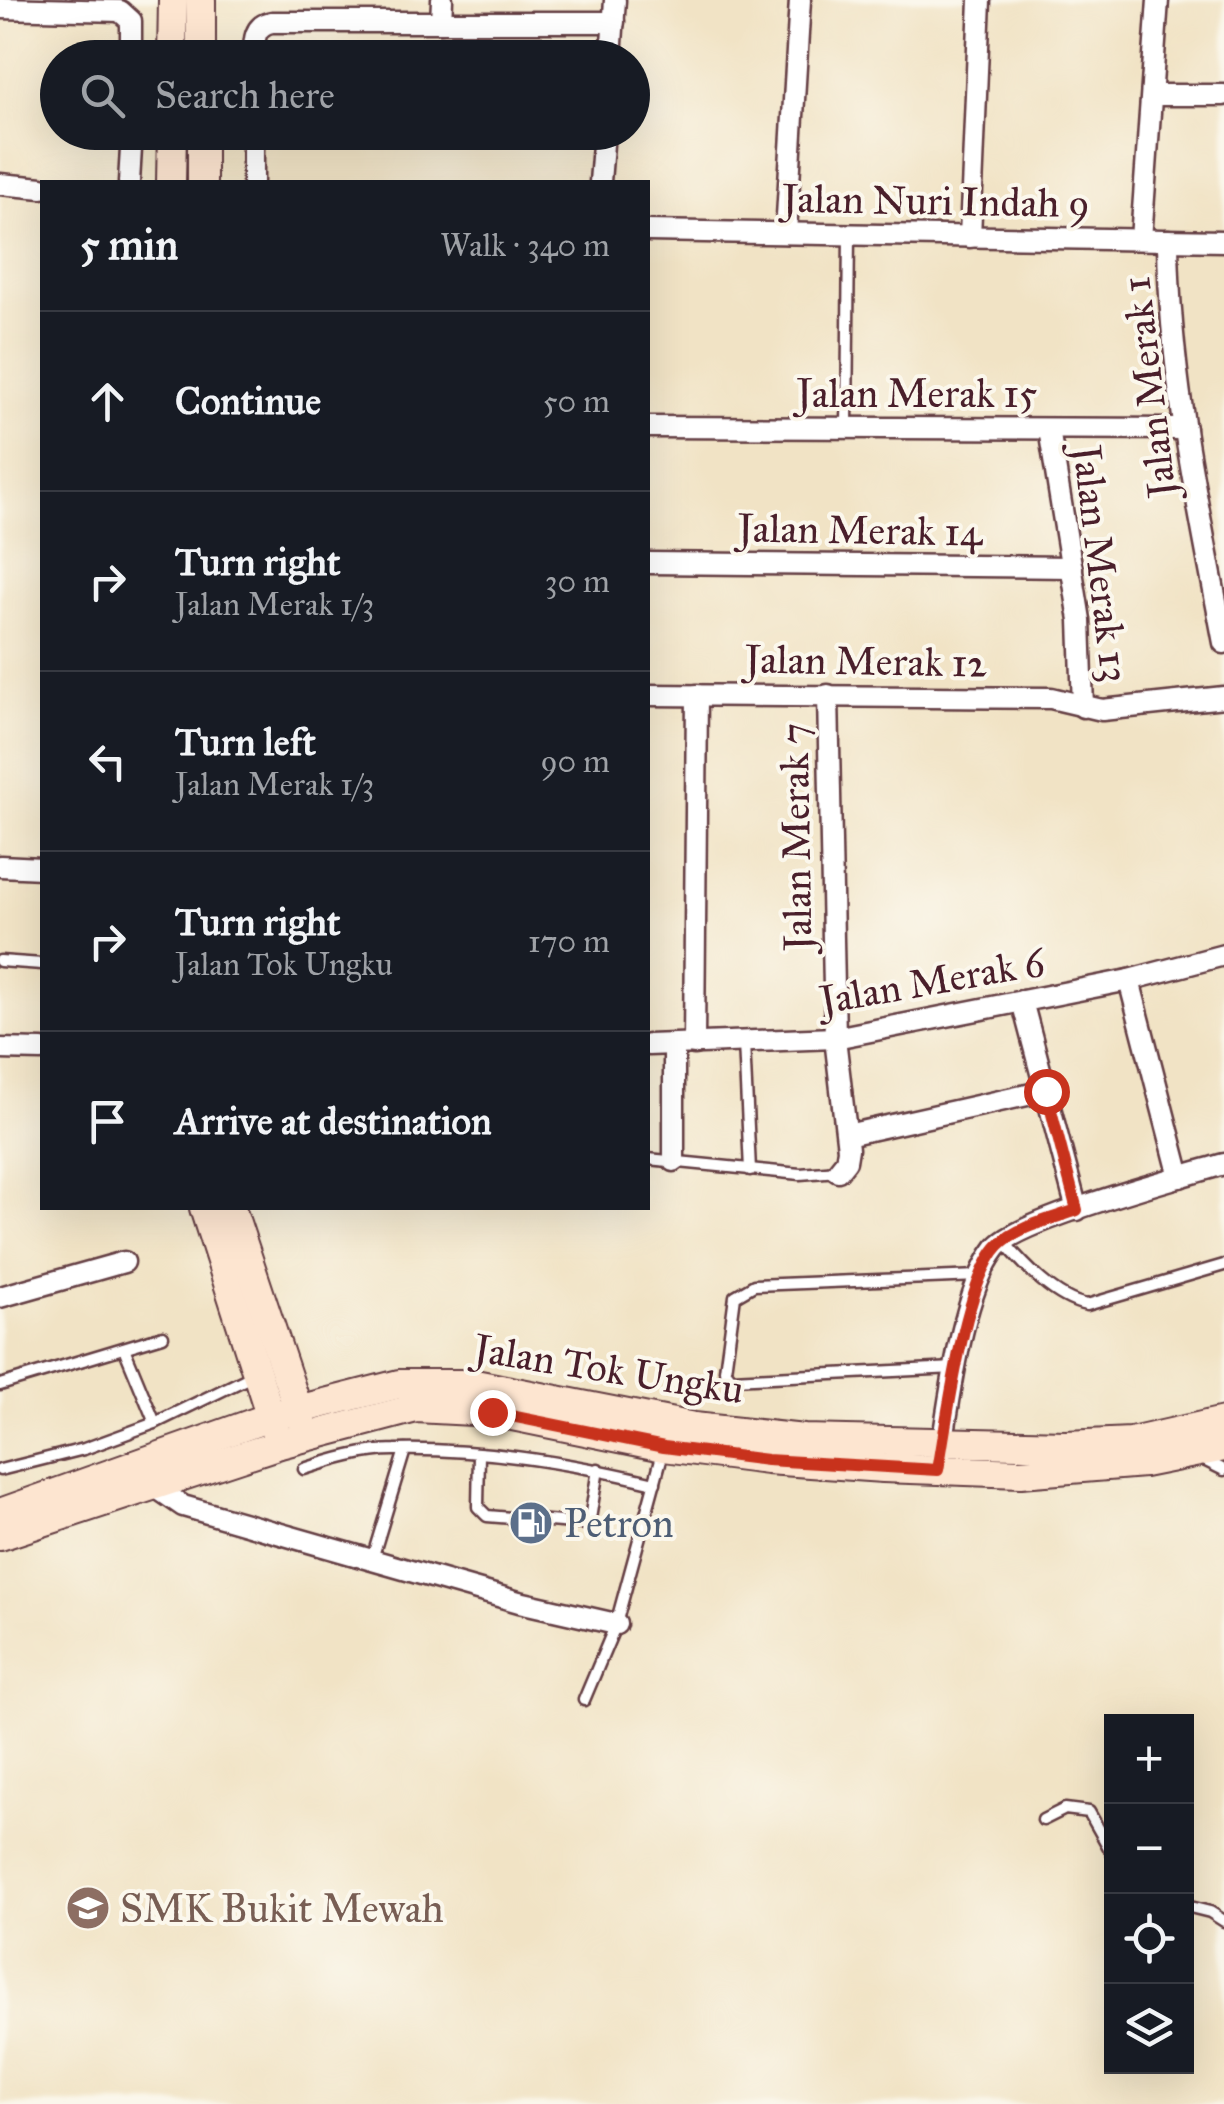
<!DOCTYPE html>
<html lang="en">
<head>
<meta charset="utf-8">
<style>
	body { margin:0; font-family:"IM FELL Great Primer",serif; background:#242831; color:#f1f3f6 }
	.controls { position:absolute; right:30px; bottom:30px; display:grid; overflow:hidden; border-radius:0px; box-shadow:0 10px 40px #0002 }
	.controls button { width:90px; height:90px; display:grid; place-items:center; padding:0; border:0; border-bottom:2px solid #363941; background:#171b24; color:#f1f3f6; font:50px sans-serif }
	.stop { position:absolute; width:30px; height:30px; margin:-22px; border:8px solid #c8321e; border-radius:50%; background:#fff }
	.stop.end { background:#c8321e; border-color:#fff; box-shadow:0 2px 10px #0008 }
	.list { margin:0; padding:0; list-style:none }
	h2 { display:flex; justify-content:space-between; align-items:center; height:130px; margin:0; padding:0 40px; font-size:42px }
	h2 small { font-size:32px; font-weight:400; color:#9ea1a6 }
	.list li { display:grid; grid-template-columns:65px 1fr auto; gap:30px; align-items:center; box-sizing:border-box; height:180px; padding:0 40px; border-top:2px solid #363941 }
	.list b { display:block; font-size:38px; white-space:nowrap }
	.list p { margin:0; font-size:32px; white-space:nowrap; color:#9ea1a6 }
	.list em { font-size:32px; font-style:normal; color:#9ea1a6 }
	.icon { flex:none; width:55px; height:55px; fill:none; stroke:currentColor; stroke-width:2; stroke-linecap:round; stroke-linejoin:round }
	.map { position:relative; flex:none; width:1224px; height:2104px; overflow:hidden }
	.search { position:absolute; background:#171b24; box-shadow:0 10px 40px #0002; left:40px; top:40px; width:610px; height:110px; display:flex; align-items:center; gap:25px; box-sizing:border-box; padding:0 35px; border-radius:55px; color:#9ea1a6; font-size:38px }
	.panel { position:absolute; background:#171b24; box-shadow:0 10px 40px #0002; left:40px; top:180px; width:610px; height:1030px; border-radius:0px }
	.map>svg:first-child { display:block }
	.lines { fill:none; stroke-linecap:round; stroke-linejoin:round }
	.service-casing { stroke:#633c42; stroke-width:15 }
	.minor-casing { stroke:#633c42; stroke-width:25 }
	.secondary-casing { stroke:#633c42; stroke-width:32 }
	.service { stroke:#fff; stroke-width:10 }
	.minor { stroke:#fff; stroke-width:20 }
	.secondary { stroke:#fde5d0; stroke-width:28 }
	.route { stroke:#c8321e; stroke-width:12 }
	.labels { text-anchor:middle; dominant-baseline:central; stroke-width:8; stroke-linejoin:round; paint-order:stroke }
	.street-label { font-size:40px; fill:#4a1f2b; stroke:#fbf7ec }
	.service-label { font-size:40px; fill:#4e5e75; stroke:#fbf7ec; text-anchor:start }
	.education-label { font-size:40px; fill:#785e54; stroke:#fbf7ec; text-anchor:start }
</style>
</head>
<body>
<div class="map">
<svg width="1224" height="2104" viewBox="0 0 1224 2104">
	<rect width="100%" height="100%" fill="#fbf7ec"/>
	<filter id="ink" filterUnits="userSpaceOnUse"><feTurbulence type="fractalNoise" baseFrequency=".01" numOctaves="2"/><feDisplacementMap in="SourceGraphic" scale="20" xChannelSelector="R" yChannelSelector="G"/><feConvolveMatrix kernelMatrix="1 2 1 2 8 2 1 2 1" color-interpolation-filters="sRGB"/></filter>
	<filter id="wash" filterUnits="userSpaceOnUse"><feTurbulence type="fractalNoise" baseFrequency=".0048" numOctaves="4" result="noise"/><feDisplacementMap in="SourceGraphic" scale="40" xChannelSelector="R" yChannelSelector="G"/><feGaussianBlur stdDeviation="2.25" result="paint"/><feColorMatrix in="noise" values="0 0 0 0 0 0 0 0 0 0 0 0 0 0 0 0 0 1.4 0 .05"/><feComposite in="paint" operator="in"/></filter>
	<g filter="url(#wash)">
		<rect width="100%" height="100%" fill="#f1e3c5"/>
	</g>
	<g filter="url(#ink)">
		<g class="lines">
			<defs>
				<g id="service">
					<path d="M847 427 849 234"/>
					<path d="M0 961 42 964"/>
					<path d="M744 1043 750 1170"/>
					<path d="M648 1159 800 1174 838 1171"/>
					<path d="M1004 1242C1024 1265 1055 1299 1087 1305L1224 1265"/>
					<path d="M124 1348 155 1423"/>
					<path d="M955 1368 732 1379 725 1370 735 1296 754 1285 979 1276"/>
					<path d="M0 1385 163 1336"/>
					<path d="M479 1454 478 1507 487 1516 585 1524 590 1519 598 1469"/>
					<path d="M1202 1459 1224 1470"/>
					<path d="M304 1469C332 1460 365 1450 395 1450 481 1448 572 1463 655 1483"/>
					<path d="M0 1470 84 1449 155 1423 256 1374"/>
					<path d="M372 1559 405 1450"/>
					<path d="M584 1700 616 1624 664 1448"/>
					<path d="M1043 1820 1065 1809 1089 1812 1112 1853"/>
					<path d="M1186 1906 1210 1912 1224 1921"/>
				</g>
				<g id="minor">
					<path d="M0 8 120 11 131 21V58"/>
					<path d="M441 22 442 0"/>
					<path d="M254 58C254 42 253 25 272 22H614"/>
					<path d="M611 58 615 0"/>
					<path d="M1154 95H1224"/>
					<path d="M129 182 132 132"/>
					<path d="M253 182V132"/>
					<path d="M600 182 604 132"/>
					<path d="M0 184 42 188"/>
					<path d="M648 231 1224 241"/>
					<path d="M786 233 800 0"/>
					<path d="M970 237 980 0"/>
					<path d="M1141 239 1158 0"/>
					<path d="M1168 240C1169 376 1199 510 1224 643"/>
					<path d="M648 427 1185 429"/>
					<path d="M1049 429 1080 620 1083 707"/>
					<path d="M648 563 1072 567"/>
					<path d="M648 695 1051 698 1102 710 1224 697"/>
					<path d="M828 695 835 1038 848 1149 846 1161 838 1171"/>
					<path d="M0 866 42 868"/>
					<path d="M1129 980 1180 1177"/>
					<path d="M1022 1001 1077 1210"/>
					<path d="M694 1044 697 695"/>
					<path d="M648 1045 835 1038 1129 980 1224 955"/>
					<path d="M674 1045V1161"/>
					<path d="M0 1049 42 1050"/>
					<path d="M847 1135 1045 1091"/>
					<path d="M0 1297 124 1262"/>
					<path d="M941 1453C950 1397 962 1292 996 1248 1017 1220 1183 1176 1224 1164"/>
					<path d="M151 1484 183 1506 519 1602 616 1624"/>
				</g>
				<g id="secondary">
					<path d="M201 0V58"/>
					<path d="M172 58 173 0"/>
					<path d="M202 132V182"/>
					<path d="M171 182 172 132"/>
					<path d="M204 1208 276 1433"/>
					<path d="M231 1208 303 1424"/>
					<path d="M0 1513 270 1417 399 1384H475L694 1427 804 1439 1066 1445 1131 1442 1224 1421"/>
					<path d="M0 1536 280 1444 416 1408 492 1412 664 1447 767 1460 883 1468 1021 1473 1144 1463 1224 1447"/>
				</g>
			</defs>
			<use href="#service" class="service-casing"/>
			<use href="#minor" class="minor-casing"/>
			<use href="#secondary" class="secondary-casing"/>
			<use href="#service" class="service"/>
			<use href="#minor" class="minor"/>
			<use href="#secondary" class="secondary"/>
		</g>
	</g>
	<g class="lines" filter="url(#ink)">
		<path class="route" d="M492 1412 664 1447 767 1460 938 1470C947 1420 965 1279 999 1245 1018 1226 1052 1219 1077 1210L1046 1091"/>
	</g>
	<defs>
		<symbol id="fuel-disc" viewBox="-11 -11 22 22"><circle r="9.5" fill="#5c6f8a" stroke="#fbf7ec"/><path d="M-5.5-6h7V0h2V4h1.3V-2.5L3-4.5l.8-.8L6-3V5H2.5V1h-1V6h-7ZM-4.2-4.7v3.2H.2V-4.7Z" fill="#fff"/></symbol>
		<symbol id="school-disc" viewBox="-11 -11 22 22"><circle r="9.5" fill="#8d6e63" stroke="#fbf7ec"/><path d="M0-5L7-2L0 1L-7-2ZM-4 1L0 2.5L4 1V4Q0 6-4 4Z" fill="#fff"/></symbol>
	</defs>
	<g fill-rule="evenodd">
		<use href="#fuel-disc" x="506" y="1498" width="50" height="50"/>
		<use href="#school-disc" x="63" y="1883" width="50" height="50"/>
	</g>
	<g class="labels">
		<g class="street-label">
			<text transform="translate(936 201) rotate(1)">Jalan Nuri Indah 9</text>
			<text transform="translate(1149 387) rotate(-97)">Jalan Merak 1</text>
			<text x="917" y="393">Jalan Merak 15</text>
			<text transform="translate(860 530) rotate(1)">Jalan Merak 14</text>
			<text transform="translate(1101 564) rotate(83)">Jalan Merak 13</text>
			<text transform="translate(866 661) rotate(1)">Jalan Merak 12</text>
			<text transform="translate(796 837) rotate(-91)">Jalan Merak 7</text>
			<text transform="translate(932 981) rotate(-10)">Jalan Merak 6</text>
			<text transform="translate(609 1369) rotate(9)">Jalan Tok Ungku</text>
		</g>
		<g class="service-label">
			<text x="564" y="1523">Petron</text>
		</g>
		<g class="education-label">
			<text x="120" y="1908">SMK Bukit Mewah</text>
		</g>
	</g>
</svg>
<div class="controls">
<button>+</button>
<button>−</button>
<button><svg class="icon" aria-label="locate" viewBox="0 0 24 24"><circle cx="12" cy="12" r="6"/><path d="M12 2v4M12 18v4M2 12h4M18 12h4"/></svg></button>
<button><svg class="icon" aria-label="layers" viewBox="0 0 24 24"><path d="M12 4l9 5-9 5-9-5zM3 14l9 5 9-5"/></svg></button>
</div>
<div class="stop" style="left:1046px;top:1091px"></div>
<div class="stop end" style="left:492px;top:1412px"></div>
<div class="search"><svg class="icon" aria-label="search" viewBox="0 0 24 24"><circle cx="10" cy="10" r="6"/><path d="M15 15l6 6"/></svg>Search here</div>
<section class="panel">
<h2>5 min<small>Walk · 340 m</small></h2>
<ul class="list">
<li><svg class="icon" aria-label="ahead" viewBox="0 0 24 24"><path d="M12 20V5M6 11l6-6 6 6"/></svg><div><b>Continue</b></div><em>50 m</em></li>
<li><svg class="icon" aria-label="right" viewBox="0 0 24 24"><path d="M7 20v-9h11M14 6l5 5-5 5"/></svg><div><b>Turn right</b><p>Jalan Merak 1/3</p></div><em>30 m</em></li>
<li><svg class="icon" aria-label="left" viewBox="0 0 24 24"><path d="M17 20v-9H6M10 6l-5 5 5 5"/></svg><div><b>Turn left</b><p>Jalan Merak 1/3</p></div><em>90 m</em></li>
<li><svg class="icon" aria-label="right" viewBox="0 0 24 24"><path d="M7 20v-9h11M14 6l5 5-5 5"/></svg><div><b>Turn right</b><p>Jalan Tok Ungku</p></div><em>170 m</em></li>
<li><svg class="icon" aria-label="arrive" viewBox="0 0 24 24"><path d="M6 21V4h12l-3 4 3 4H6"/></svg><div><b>Arrive at destination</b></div></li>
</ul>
</section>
</div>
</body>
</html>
